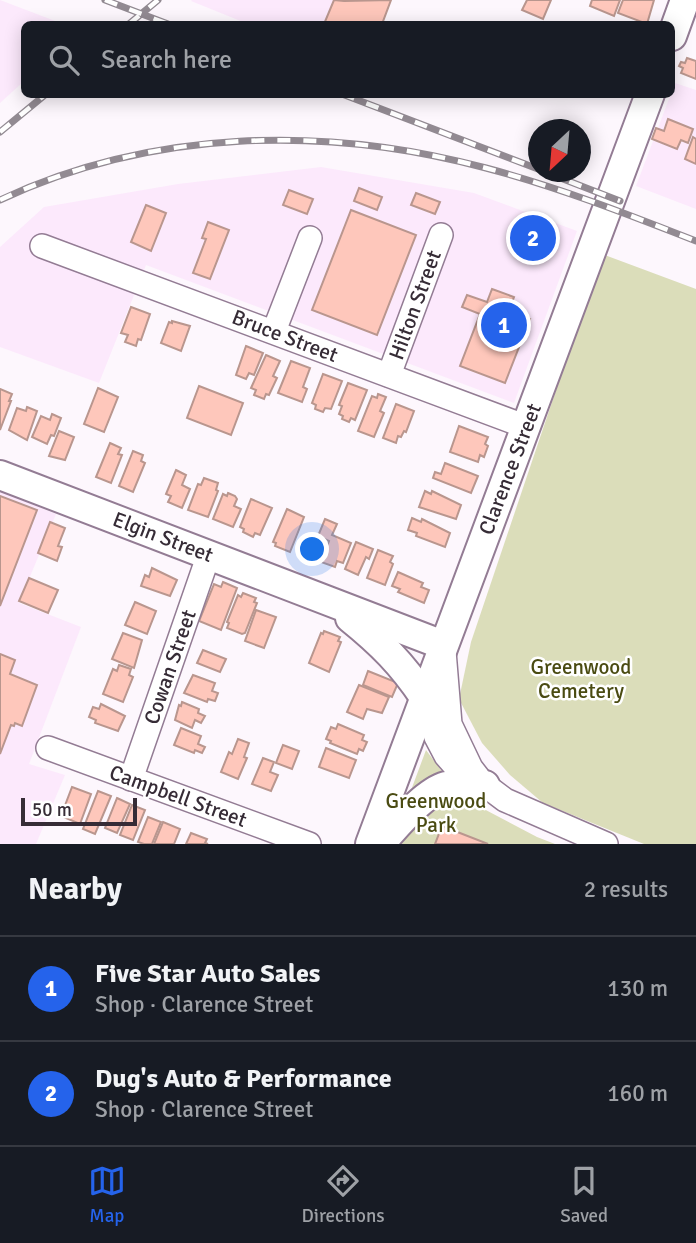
<!DOCTYPE html>
<html lang="en">
<head>
<meta charset="utf-8">
<style>
	body { margin:0; font-family:Signika,sans-serif; background:#20242c; color:#f1f3f6 }
	.compass { position:absolute; left:528px; top:119px; width:63px; height:63px; border-radius:50%; background:#171b24; box-shadow:0 4px 18px #0003; rotate:206deg }
	.scale { position:absolute; left:21px; bottom:18px; width:116px; box-sizing:border-box; padding-left:7px; border:4px solid #362c36; border-top:0; font-size:19px; line-height:24px; white-space:nowrap; color:#362c36; -webkit-text-stroke:5px #fff; paint-order:stroke }
	.you { position:absolute; left:313px; top:550px; width:24px; height:24px; margin:-18px; border:5px solid #fff; border-radius:50%; background:#1a73e8; box-shadow:0 0 0 10px #1a73e833 }
	.badge { display:grid; place-items:center; width:46px; height:46px; border-radius:50%; background:#2563eb; color:#fff; font-size:23px; font-weight:700 }
	.pin { position:absolute; translate:-50% -50%; border:4px solid #fff; box-shadow:0 2px 7px #0006 }
	.list { margin:0; padding:0; list-style:none }
	h2 { display:flex; justify-content:space-between; align-items:center; height:91px; margin:0; padding:0 28px; font-size:30px }
	h2 small { font-size:23px; font-weight:400; color:#9ea1a6 }
	.list li { display:grid; grid-template-columns:46px 1fr auto; gap:21px; align-items:center; box-sizing:border-box; height:105px; padding:0 28px; border-top:2px solid #363941 }
	.list b { display:block; font-size:26px; white-space:nowrap }
	.list p { margin:0; font-size:23px; white-space:nowrap; color:#9ea1a6 }
	.list em { font-size:23px; font-style:normal; color:#9ea1a6 }
	.icon { flex:none; width:38px; height:38px; fill:none; stroke:currentColor; stroke-width:2; stroke-linecap:round; stroke-linejoin:round }
	.map { position:relative; flex:none; width:696px; height:844px; overflow:hidden }
	.search { position:absolute; background:#171b24; box-shadow:0 4px 18px #0003; left:21px; right:21px; top:21px; height:77px; display:flex; align-items:center; gap:18px; box-sizing:border-box; padding:0 24px; border-radius:10px; color:#9ea1a6; font-size:26px }
	.sheet { height:301px; background:#171b24 }
	nav { display:flex; justify-content:space-around; align-items:center; box-sizing:border-box; height:98px; border-top:2px solid #363941; background:#171b24; font-size:19px; color:#9ea1a6 }
	nav a { display:grid; justify-items:center; gap:4px }
	nav .on { color:#2563eb }
	.map>svg:first-child { display:block }
	.built { fill:#fce9fc }
	.green { fill:#dbddba }
	.building { fill:#fec7bb; stroke:#b9968e; stroke-width:2 }
	.lines { fill:none; stroke-linecap:round; stroke-linejoin:round }
	.minor-casing { stroke:#937c94; stroke-width:26 }
	.major-casing { stroke:#937c94; stroke-width:32 }
	.minor { stroke:#fff; stroke-width:23 }
	.major { stroke:#fff; stroke-width:28 }
	.rail-casing { stroke:#928a92; stroke-width:7 }
	.rail { stroke:#fff; stroke-width:4.5; stroke-dasharray:13; stroke-linecap:butt }
	.labels { text-anchor:middle; dominant-baseline:central; stroke-width:5; stroke-linejoin:round; paint-order:stroke }
	.street-label { font-size:21px; fill:#362c36; stroke:#fff }
	.park-label { font-size:21px; fill:#4a4b12; stroke:#fff }
</style>
</head>
<body>
<div class="map">
<svg width="696" height="844" viewBox="0 0 696 844">
	<rect width="100%" height="100%" fill="#fdf7fd"/>
	<g class="built">
		<path d="M0 0 63 24H24V81L0 103Z"/>
		<path d="M192 0H391L383 24H248L191 1Z"/>
		<path d="M675 83 696 90V209L636 186Z"/>
		<path d="M321 167 474 193 577 231 514 403 146 265 99 383 0 347V247L44 207 178 184Z"/>
		<path d="M0 491 56 514 19 603 81 627 29 764 65 775 36 844H0Z"/>
	</g>
	<g class="green">
		<path d="M602 254 696 289V844H644L543 803 510 775 482 743 459 699 471 642Z"/>
		<path d="M426 750 461 797 537 837 555 844H391Z"/>
	</g>
	<g class="building">
		<path d="M334 0 344 1 391 0 382 24H324Z"/>
		<path d="M527 0H551L543 19 522 10Z"/>
		<path d="M592 0H620L614 16 590 6Z"/>
		<path d="M623 0H654L647 24 618 13Z"/>
		<path d="M687 58 696 61V79L681 73 683 68 679 66 681 62 685 63Z"/>
		<path d="M668 119 693 129 688 143 681 140 677 149 652 139 656 128 664 131Z"/>
		<path d="M693 137 696 139V164L685 159Z"/>
		<path d="M359 188 382 197 377 210 354 201Z"/>
		<path d="M289 190 313 199 307 214 283 205Z"/>
		<path d="M416 193 440 202 435 214 411 205Z"/>
		<path d="M146 205 166 213 151 251 131 242Z"/>
		<path d="M351 210 416 235 377 335 312 310Z"/>
		<path d="M517 221 550 234 542 252 510 239Z"/>
		<path d="M208 222 229 230 210 279 193 273 206 239 202 238Z"/>
		<path d="M492 289 514 297 509 310 530 319 505 383 460 366 480 314 462 307 467 295 487 302Z"/>
		<path d="M131 307 150 314 141 340 138 339 136 346 125 342 128 335 121 333Z"/>
		<path d="M172 321 190 326 181 351 161 343 169 322 172 323Z"/>
		<path d="M246 346 263 353 254 375 249 373 246 379 236 375Z"/>
		<path d="M266 355 280 361 273 376 277 378 269 395 266 394 264 399 254 395 256 390 251 388Z"/>
		<path d="M291 361 310 368 303 387 307 389 302 402 278 393Z"/>
		<path d="M323 374 342 381 331 409 325 408 323 412 315 409 316 405 312 403Z"/>
		<path d="M348 383 367 390 355 420 351 418 349 422 342 419 343 416 339 414 342 406 339 405Z"/>
		<path d="M199 386 243 403 231 435 187 418Z"/>
		<path d="M98 388 118 397 104 432 84 424Z"/>
		<path d="M0 389 12 394 9 401H11L0 430Z"/>
		<path d="M378 394 386 397 380 411 384 413 374 437 358 431 372 396 377 398Z"/>
		<path d="M396 404 414 411 406 432 404 431 401 437 398 436 396 443 383 438Z"/>
		<path d="M27 407 37 411 27 440 9 430 17 408 26 411Z"/>
		<path d="M52 414 61 418 54 436 51 435 47 444 32 437 41 416 50 420Z"/>
		<path d="M459 426 488 437 485 444 488 446 484 457 480 455 478 462 450 452Z"/>
		<path d="M59 431 74 437 65 460 49 456Z"/>
		<path d="M110 443 121 448 118 454 122 455 111 483 96 477Z"/>
		<path d="M133 451 143 455 141 461 145 463 133 492 119 486Z"/>
		<path d="M445 463 478 476 471 493 433 478 435 472 441 474Z"/>
		<path d="M176 470 186 475 182 485 190 489 182 508 168 502 171 496 166 494Z"/>
		<path d="M204 478 218 483 216 490 218 491 208 517 188 510 198 484 201 485Z"/>
		<path d="M425 491 431 494 432 491 461 505 456 519 419 507Z"/>
		<path d="M228 493 235 496 237 499 234 506 241 509 233 527 213 519 223 494 227 496Z"/>
		<path d="M0 496 37 510 0 606Z"/>
		<path d="M251 499 272 508 260 535 255 533 253 537 243 532 244 529 240 527Z"/>
		<path d="M287 509 304 517 290 552 275 546 276 543 273 542Z"/>
		<path d="M412 518 421 522 422 519 450 533 445 547 416 536 417 533 408 530Z"/>
		<path d="M325 519 337 524 332 535 351 543 343 563 337 561 335 567 321 562 329 541 318 536Z"/>
		<path d="M50 522 65 528 58 546 62 547 57 561 38 553Z"/>
		<path d="M356 542 373 549 369 559 366 557 358 575 345 569Z"/>
		<path d="M378 550 393 556 390 562 393 564 385 585 367 578Z"/>
		<path d="M152 568 177 580 170 596 141 586 145 575 149 577Z"/>
		<path d="M398 572 423 583 421 587 429 590 424 603 398 592 400 589 392 586Z"/>
		<path d="M29 578 58 590 48 613 19 601Z"/>
		<path d="M223 582 237 588 221 630 199 621 214 584 221 587Z"/>
		<path d="M243 593 256 598 254 602 257 603 245 633 242 634 227 628 229 623 227 622 238 595 241 597Z"/>
		<path d="M135 602 156 611 147 634 125 625Z"/>
		<path d="M256 610 276 617 264 648 245 641Z"/>
		<path d="M324 631 340 637 338 641 341 642 329 672 309 663 321 633 323 634Z"/>
		<path d="M123 633 142 640 134 668 112 659Z"/>
		<path d="M203 650 226 659 220 672 197 663Z"/>
		<path d="M0 654 15 660 10 674 37 685 22 726 15 723 14 726 11 725 0 754Z"/>
		<path d="M119 665 131 669 129 675 133 677 123 702 103 694 113 669 117 671Z"/>
		<path d="M368 671 398 683 392 697 363 685Z"/>
		<path d="M193 675 215 683 212 691 218 693 215 701 208 699 207 702 184 693Z"/>
		<path d="M359 685 389 697 382 713 367 709 363 719 347 712Z"/>
		<path d="M182 702 199 709 198 713 205 716 201 723 195 720 192 728 175 720 179 705 181 706Z"/>
		<path d="M101 704 125 716 118 731 95 723 96 720 89 717 93 707 99 709Z"/>
		<path d="M338 724 364 735 362 740 367 742 363 751 359 749 357 754 330 743 331 741 326 739 331 727 336 729Z"/>
		<path d="M181 728 201 736 198 744 205 747 202 753 195 750 194 753 174 745Z"/>
		<path d="M238 739 249 743 244 757 247 758 238 779 221 772 229 752 232 754Z"/>
		<path d="M283 745 299 751 292 769 276 763Z"/>
		<path d="M326 748 356 760 349 778 319 767Z"/>
		<path d="M263 758 274 762 270 772 278 775 271 791 252 784Z"/>
		<path d="M72 787 91 794 80 824 61 816Z"/>
		<path d="M98 791 111 796 95 834 83 829Z"/>
		<path d="M117 798 130 804 117 833 105 828Z"/>
		<path d="M132 805 145 810 133 840 120 835Z"/>
		<path d="M148 817 161 822 152 844H144L138 842Z"/>
		<path d="M163 822 180 829 174 844H154Z"/>
		<path d="M442 826 488 844H435Z"/>
		<path d="M191 833 207 839 205 843 208 844H186Z"/>
	</g>
	<g class="lines">
		<defs>
			<g id="minor">
				<path d="M42 246 527 427"/>
				<path d="M274 331 310 238"/>
				<path d="M389 375 441 235"/>
				<path d="M444 651 450 724 471 768 478 777"/>
				<path d="M424 697 436 737 446 756 461 773 485 785 505 800 606 844"/>
				<path d="M48 748 309 844"/>
				<path d="M131 779 209 554"/>
			</g>
			<g id="major">
				<path d="M672 36 685 0"/>
				<path d="M0 475 443 645"/>
				<path d="M350 618C381 643 402 664 424 697"/>
				<path d="M370 844 650 94"/>
				<path d="M380 844C396 827 424 792 446 786 458 783 473 785 485 785"/>
			</g>
		</defs>
		<use href="#minor" class="minor-casing"/>
		<use href="#major" class="major-casing"/>
		<use href="#minor" class="minor"/>
		<use href="#major" class="major"/>
		<defs>
			<g id="rail">
				<path d="M105 0 168 24"/>
				<path d="M129 24 158 0"/>
				<path d="M342 94 538 169"/>
				<path d="M0 132 46 94"/>
				<path d="M545 172 620 201"/>
				<path d="M0 200C151 129 326 125 486 168 558 187 627 214 696 241"/>
			</g>
		</defs>
		<use href="#rail" class="rail-casing"/>
		<use href="#rail" class="rail"/>
	</g>
	<g class="labels">
		<g class="street-label">
			<text transform="translate(415 305) rotate(-70)">Hilton Street</text>
			<text transform="translate(285 336) rotate(21)">Bruce Street</text>
			<text transform="translate(510 469) rotate(-69)">Clarence Street</text>
			<text transform="translate(163 537) rotate(21)">Elgin Street</text>
			<text transform="translate(170 667) rotate(-71)">Cowan Street</text>
			<text transform="translate(178 796) rotate(20)">Campbell Street</text>
		</g>
		<g class="park-label">
			<text x="581" y="667">Greenwood<tspan x="581" dy="24">Cemetery</tspan></text>
			<text x="436" y="801">Greenwood<tspan x="436" dy="24">Park</tspan></text>
		</g>
	</g>
</svg>
<svg class="compass" viewBox="-18 -18 36 36"><path d="M0-13l5 13h-10z" fill="#e53935"/><path d="M0 13l5-13h-10z" fill="#9ea1a6"/></svg>
<div class="scale">50 m</div>
<div class="you"></div>
<div class="pin badge" style="left:504px;top:325px">1</div>
<div class="pin badge" style="left:533px;top:238px">2</div>
<div class="search"><svg class="icon" aria-label="search" viewBox="0 0 24 24"><circle cx="10" cy="10" r="6"/><path d="M15 15l6 6"/></svg>Search here</div>
</div>
<section class="sheet">
<h2>Nearby<small>2 results</small></h2>
<ul class="list">
<li><span class="badge">1</span><div><b>Five Star Auto Sales</b><p>Shop · Clarence Street</p></div><em>130 m</em></li>
<li><span class="badge">2</span><div><b>Dug's Auto &amp; Performance</b><p>Shop · Clarence Street</p></div><em>160 m</em></li>
</ul>
</section>
<nav>
<a class="on"><svg class="icon" aria-label="map" viewBox="0 0 24 24"><path d="M3 6l6-2 6 2 6-2v14l-6 2-6-2-6 2zM9 4v14M15 6v14"/></svg>Map</a>
<a><svg class="icon" aria-label="directions" viewBox="0 0 24 24"><path d="M12 3l9 9-9 9-9-9zM9 14v-3h6M13 9l2 2-2 2"/></svg>Directions</a>
<a><svg class="icon" aria-label="saved" viewBox="0 0 24 24"><path d="M7 4h10v16l-5-4-5 4z"/></svg>Saved</a>
</nav>
</body>
</html>
